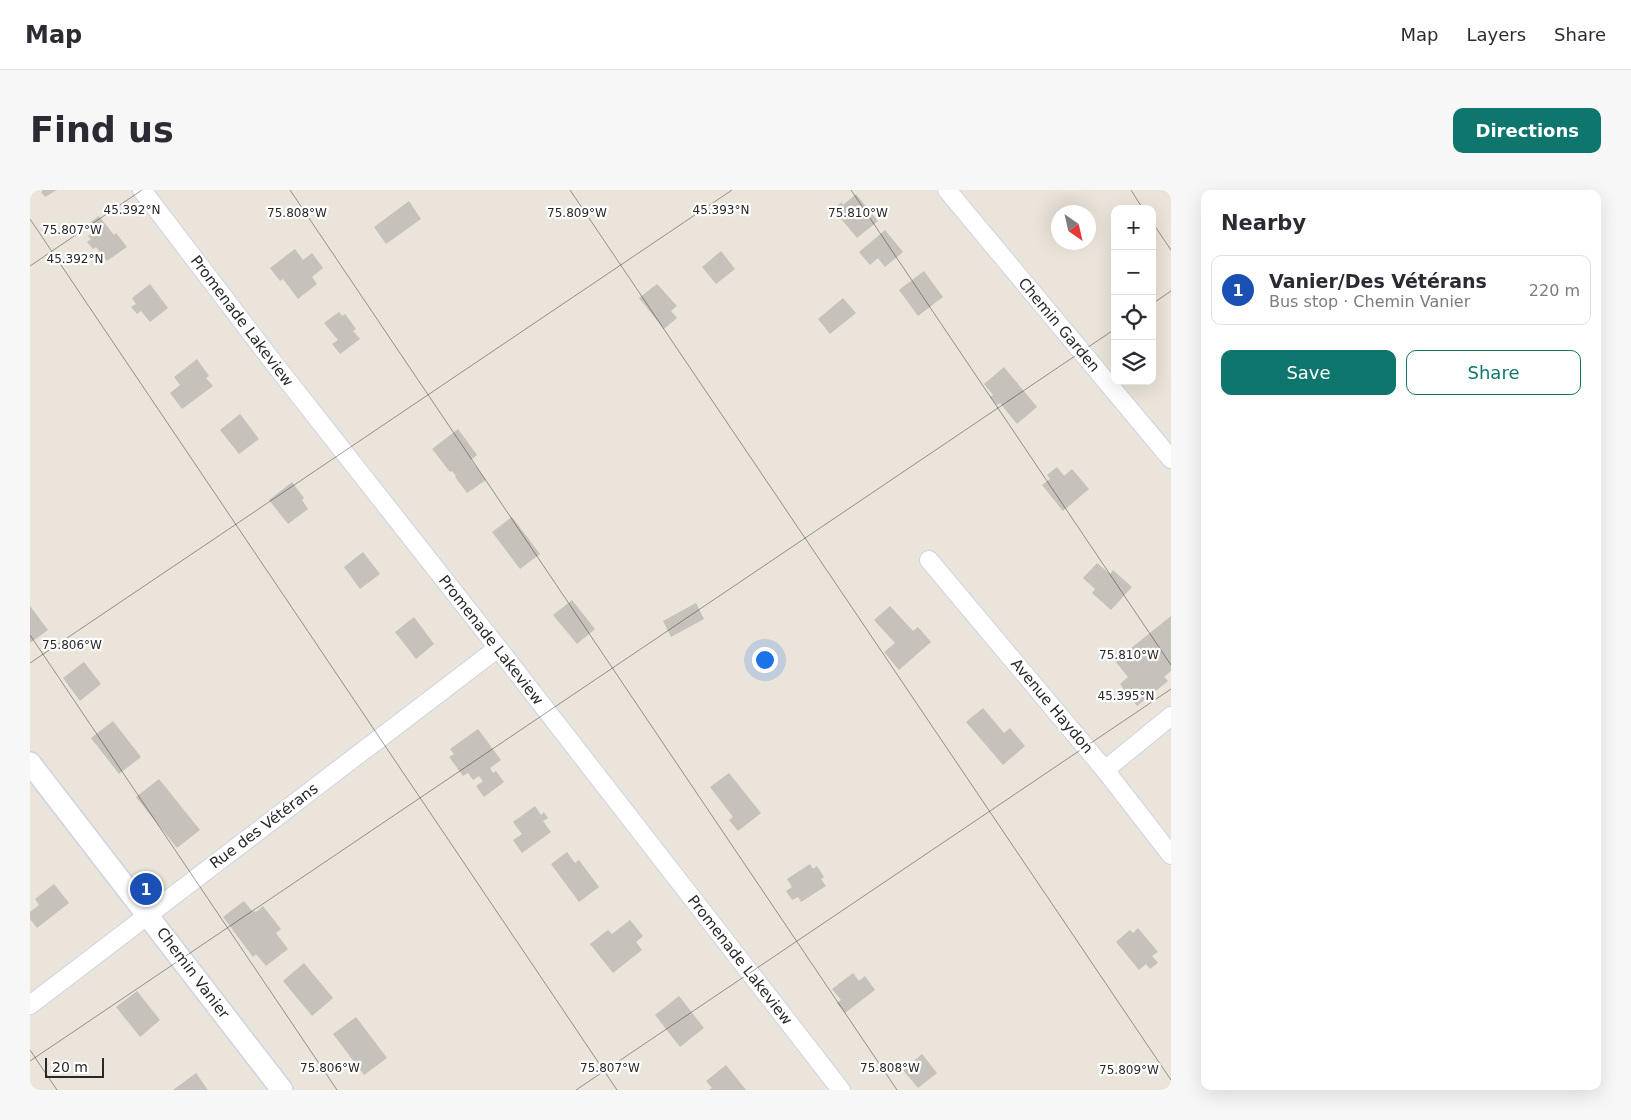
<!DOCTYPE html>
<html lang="en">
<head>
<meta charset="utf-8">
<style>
	body { margin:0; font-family:"DejaVu Sans",sans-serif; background:#f7f7f7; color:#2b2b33 }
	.controls { position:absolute; right:15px; top:15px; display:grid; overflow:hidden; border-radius:10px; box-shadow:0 5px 20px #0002 }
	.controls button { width:45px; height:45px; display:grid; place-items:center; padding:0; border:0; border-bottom:1px solid #e1e1e2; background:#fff; color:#2b2b33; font:25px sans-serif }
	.compass { position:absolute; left:1021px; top:15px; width:45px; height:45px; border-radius:50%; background:#fff; box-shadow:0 5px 20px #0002; rotate:146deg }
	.scale { position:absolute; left:15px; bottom:12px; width:59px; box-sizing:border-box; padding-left:5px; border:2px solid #282828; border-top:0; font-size:14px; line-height:18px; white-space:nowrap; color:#282828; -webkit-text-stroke:4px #fff; paint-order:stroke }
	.you { position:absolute; left:734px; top:469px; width:18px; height:18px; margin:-12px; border:4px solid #fff; border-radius:50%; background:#1a73e8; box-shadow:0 0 0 8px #1a73e833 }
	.badge { display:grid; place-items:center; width:32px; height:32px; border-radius:50%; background:#0f766e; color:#fff; font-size:16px; font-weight:700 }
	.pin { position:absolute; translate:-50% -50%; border:2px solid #fff; box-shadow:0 1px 5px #0006 }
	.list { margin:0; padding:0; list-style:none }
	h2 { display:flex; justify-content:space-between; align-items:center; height:65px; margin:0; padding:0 20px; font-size:21px }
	h2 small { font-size:16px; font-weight:400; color:#7c7c81 }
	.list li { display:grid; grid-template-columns:32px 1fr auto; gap:15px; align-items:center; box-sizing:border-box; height:70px; margin:0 10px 10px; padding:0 10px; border:1px solid #e1e1e2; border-radius:10px }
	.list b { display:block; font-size:19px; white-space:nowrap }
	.list p { margin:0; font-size:16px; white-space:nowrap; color:#7c7c81 }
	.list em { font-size:16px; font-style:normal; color:#7c7c81 }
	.actions { display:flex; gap:10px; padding:15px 20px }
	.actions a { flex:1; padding:11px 0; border:1px solid #0f766e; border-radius:10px; text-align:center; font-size:18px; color:#0f766e }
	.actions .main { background:#0f766e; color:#fff }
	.icon { flex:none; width:28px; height:28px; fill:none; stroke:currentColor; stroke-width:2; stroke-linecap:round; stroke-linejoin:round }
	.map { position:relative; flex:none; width:1141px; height:900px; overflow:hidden; border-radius:10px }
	header { display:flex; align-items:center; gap:30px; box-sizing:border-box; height:70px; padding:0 25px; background:#fff; border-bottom:1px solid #e1e1e2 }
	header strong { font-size:24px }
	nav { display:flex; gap:28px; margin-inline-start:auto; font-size:18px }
	.intro { display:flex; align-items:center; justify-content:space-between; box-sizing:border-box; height:120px; padding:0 30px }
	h1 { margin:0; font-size:35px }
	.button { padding:12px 22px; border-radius:10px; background:#0f766e; color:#fff; font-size:18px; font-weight:700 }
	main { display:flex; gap:30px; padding:0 30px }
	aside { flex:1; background:#fff; border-radius:10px; box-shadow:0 5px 20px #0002 }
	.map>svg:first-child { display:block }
	.building { fill:#c6c1ba }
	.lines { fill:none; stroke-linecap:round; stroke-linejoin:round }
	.minor-casing { stroke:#cfd2e2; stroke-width:20 }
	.tertiary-casing { stroke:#cfd2e2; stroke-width:24 }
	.minor { stroke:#fff; stroke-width:18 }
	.tertiary { stroke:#fff; stroke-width:21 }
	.ticks { fill:none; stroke:#282828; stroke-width:1; stroke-opacity:0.45 }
	.labels { text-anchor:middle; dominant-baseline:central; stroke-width:4.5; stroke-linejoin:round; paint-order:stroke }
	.street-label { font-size:15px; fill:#282828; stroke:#fff }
	.ticks-label { font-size:12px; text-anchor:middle; fill:#282828; stroke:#fff; stroke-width:4.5; stroke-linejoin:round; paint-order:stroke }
</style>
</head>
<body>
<header>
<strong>Map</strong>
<nav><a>Map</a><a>Layers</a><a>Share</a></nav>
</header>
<div class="intro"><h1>Find us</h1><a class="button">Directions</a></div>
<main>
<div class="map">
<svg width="1141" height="900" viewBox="0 0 1141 900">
	<rect width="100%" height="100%" fill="#ebe4da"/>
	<g class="building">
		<path d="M13 0H27L15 7 11 2Z"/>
		<path d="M826 4 848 31 827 48 803 19 812 12 813 15Z"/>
		<path d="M379 11 391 29 356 54 344 37Z"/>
		<path d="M69 26 84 45 86 43 97 57 77 71 66 57 63 59 57 52 61 49 58 46 65 41 59 33Z"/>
		<path d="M855 40 873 62 855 77 848 68 840 75 829 62Z"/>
		<path d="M265 59 273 70 282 63 293 78 282 87 287 94 268 109 253 89 250 91 240 78Z"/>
		<path d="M691 61 705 79 686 94 672 77Z"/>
		<path d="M894 81 913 107 888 126 869 100Z"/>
		<path d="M120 94 138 118 120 132 111 121 107 124 101 117 106 114 102 108Z"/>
		<path d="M627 94 647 116 641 121 647 128 634 139 609 108Z"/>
		<path d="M813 108 826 123 800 144 788 129Z"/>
		<path d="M309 122 312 126 315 124 326 139 323 141 330 149 310 164 302 154 308 150 294 133Z"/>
		<path d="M167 169 179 186 176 188 183 196 152 219 140 203 150 195 144 187Z"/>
		<path d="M974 177 1007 217 987 234 970 213 967 215 960 207 963 205 954 194Z"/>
		<path d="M210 224 229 249 209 264 190 240Z"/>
		<path d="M428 239 447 265 441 270 456 290 437 303 425 287 426 286 422 281 420 282 402 259Z"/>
		<path d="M1027 277 1034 286 1042 279 1059 299 1033 321 1012 295 1020 289 1017 285Z"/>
		<path d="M262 292 274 308 272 310 278 319 258 334 239 310Z"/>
		<path d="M482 327 510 364 490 379 462 342Z"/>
		<path d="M333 362 350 384 330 399 314 377Z"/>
		<path d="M1067 373 1080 384 1083 380 1102 397 1081 420 1062 403 1065 399 1053 388Z"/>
		<path d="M542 410 565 439 547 454 523 425Z"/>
		<path d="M666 413 674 429 641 447 633 431Z"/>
		<path d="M0 416 18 440 0 453Z"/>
		<path d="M860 416 883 441 888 437 901 452 869 480 854 462 865 453 844 430Z"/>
		<path d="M1141 426V481L1134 487 1138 491 1107 516 1090 494 1098 487 1085 471Z"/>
		<path d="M384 427 404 454 386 469 365 442Z"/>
		<path d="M54 472 71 494 50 511 33 488Z"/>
		<path d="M953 518 974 543 980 538 995 556 973 575 936 532Z"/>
		<path d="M83 531 111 567 89 584 61 548Z"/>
		<path d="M448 539 471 570 460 578 463 583 466 581 474 592 454 607 446 596 453 591 449 586 443 590 438 583 433 586 419 567 424 564 420 559Z"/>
		<path d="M699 583 731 623 708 641 699 630 703 627 680 597Z"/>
		<path d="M129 589 170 640 147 658 106 607Z"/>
		<path d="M505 616 511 625 514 622 518 628 513 631 521 642 492 663 483 650 492 644 483 632Z"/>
		<path d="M537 662 545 673 549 670 569 697 549 712 521 674Z"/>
		<path d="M780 674 783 679 787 676 794 687 791 689 796 696 771 712 768 707 762 710 756 701 762 697 757 689Z"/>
		<path d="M24 694 39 713 7 738 0 729V722L9 715 5 709Z"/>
		<path d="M214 711 223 722 224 721 226 722 233 716 251 739 246 743 258 759 236 776 226 764 223 767 193 727Z"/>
		<path d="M600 730 613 746 606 752 612 760 583 783 560 754 578 740 582 744Z"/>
		<path d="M1108 738 1128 762 1122 766 1128 773 1120 779 1116 774 1109 780 1086 752 1100 740 1103 743Z"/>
		<path d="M274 773 303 808 282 826 253 791Z"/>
		<path d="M823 783 829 791 835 786 845 800 815 823 807 813 811 810 802 799Z"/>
		<path d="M107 801 130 830 110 847 86 817Z"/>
		<path d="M649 806 674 838 650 857 625 825Z"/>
		<path d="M326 827 357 868 334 885 303 844Z"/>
		<path d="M892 864 907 883 888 898 873 880Z"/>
		<path d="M696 875 716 900H679L682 898 676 891Z"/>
		<path d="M166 883 178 900H143Z"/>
	</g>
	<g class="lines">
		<defs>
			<g id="minor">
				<path d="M112 0 243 172 468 458 811 900"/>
				<path d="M917 0 1141 269"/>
				<path d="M899 370 1075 580 1141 665"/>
				<path d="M1075 580 1141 526"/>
				<path d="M0 815 468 458"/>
			</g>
			<path id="tertiary" d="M0 573 252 900"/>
		</defs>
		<use href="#minor" class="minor-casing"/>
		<use href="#tertiary" class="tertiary-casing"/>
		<use href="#minor" class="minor"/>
		<use href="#tertiary" class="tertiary"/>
	</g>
	<path class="ticks" d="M260 0 867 900M540 0 1141 890M821 0 1141 475M1101 0 1113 19M0 29 587 900M1122 32 1141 60M0 76 112 0M1122 114 1141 101M0 445 307 900M0 473 702 0M0 860 27 900M0 871 1085 139M546 900 1141 499M1136 900 1141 896"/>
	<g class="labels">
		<g class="street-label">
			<text transform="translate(212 131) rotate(53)">Promenade Lakeview</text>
			<text transform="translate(1029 135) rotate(50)">Chemin Garden</text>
			<text transform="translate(461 450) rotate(52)">Promenade Lakeview</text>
			<text transform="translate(1022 516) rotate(50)">Avenue Haydon</text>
			<text transform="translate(234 636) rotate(-37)">Rue des Vétérans</text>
			<text transform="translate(710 770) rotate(52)">Promenade Lakeview</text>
			<text transform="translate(163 783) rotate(53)">Chemin Vanier</text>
		</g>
	</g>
	<g class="ticks-label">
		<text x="102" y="24">45.392°N</text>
		<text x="691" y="24">45.393°N</text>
		<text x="267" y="27">75.808°W</text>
		<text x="547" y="27">75.809°W</text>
		<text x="828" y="27">75.810°W</text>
		<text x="42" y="44">75.807°W</text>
		<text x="45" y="73">45.392°N</text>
		<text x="42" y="459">75.806°W</text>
		<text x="1099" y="469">75.810°W</text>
		<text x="1096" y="510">45.395°N</text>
		<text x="300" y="882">75.806°W</text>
		<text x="580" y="882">75.807°W</text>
		<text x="860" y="882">75.808°W</text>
		<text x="1099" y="884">75.809°W</text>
	</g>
</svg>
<div class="controls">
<button>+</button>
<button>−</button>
<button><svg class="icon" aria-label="locate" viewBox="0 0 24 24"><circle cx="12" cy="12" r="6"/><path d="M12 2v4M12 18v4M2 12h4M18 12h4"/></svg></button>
<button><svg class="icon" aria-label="layers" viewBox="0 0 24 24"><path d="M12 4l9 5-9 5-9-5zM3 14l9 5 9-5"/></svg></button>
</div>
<svg class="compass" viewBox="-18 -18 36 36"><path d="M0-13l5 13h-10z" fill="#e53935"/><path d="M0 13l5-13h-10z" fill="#7c7c81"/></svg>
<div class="scale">20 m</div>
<div class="you"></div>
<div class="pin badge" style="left:116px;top:699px;background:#1a4fb4">1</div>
</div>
<aside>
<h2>Nearby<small></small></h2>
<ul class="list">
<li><span class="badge" style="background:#1a4fb4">1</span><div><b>Vanier/Des Vétérans</b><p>Bus stop · Chemin Vanier</p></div><em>220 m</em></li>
</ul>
<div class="actions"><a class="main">Save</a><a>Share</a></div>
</aside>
</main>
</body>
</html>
